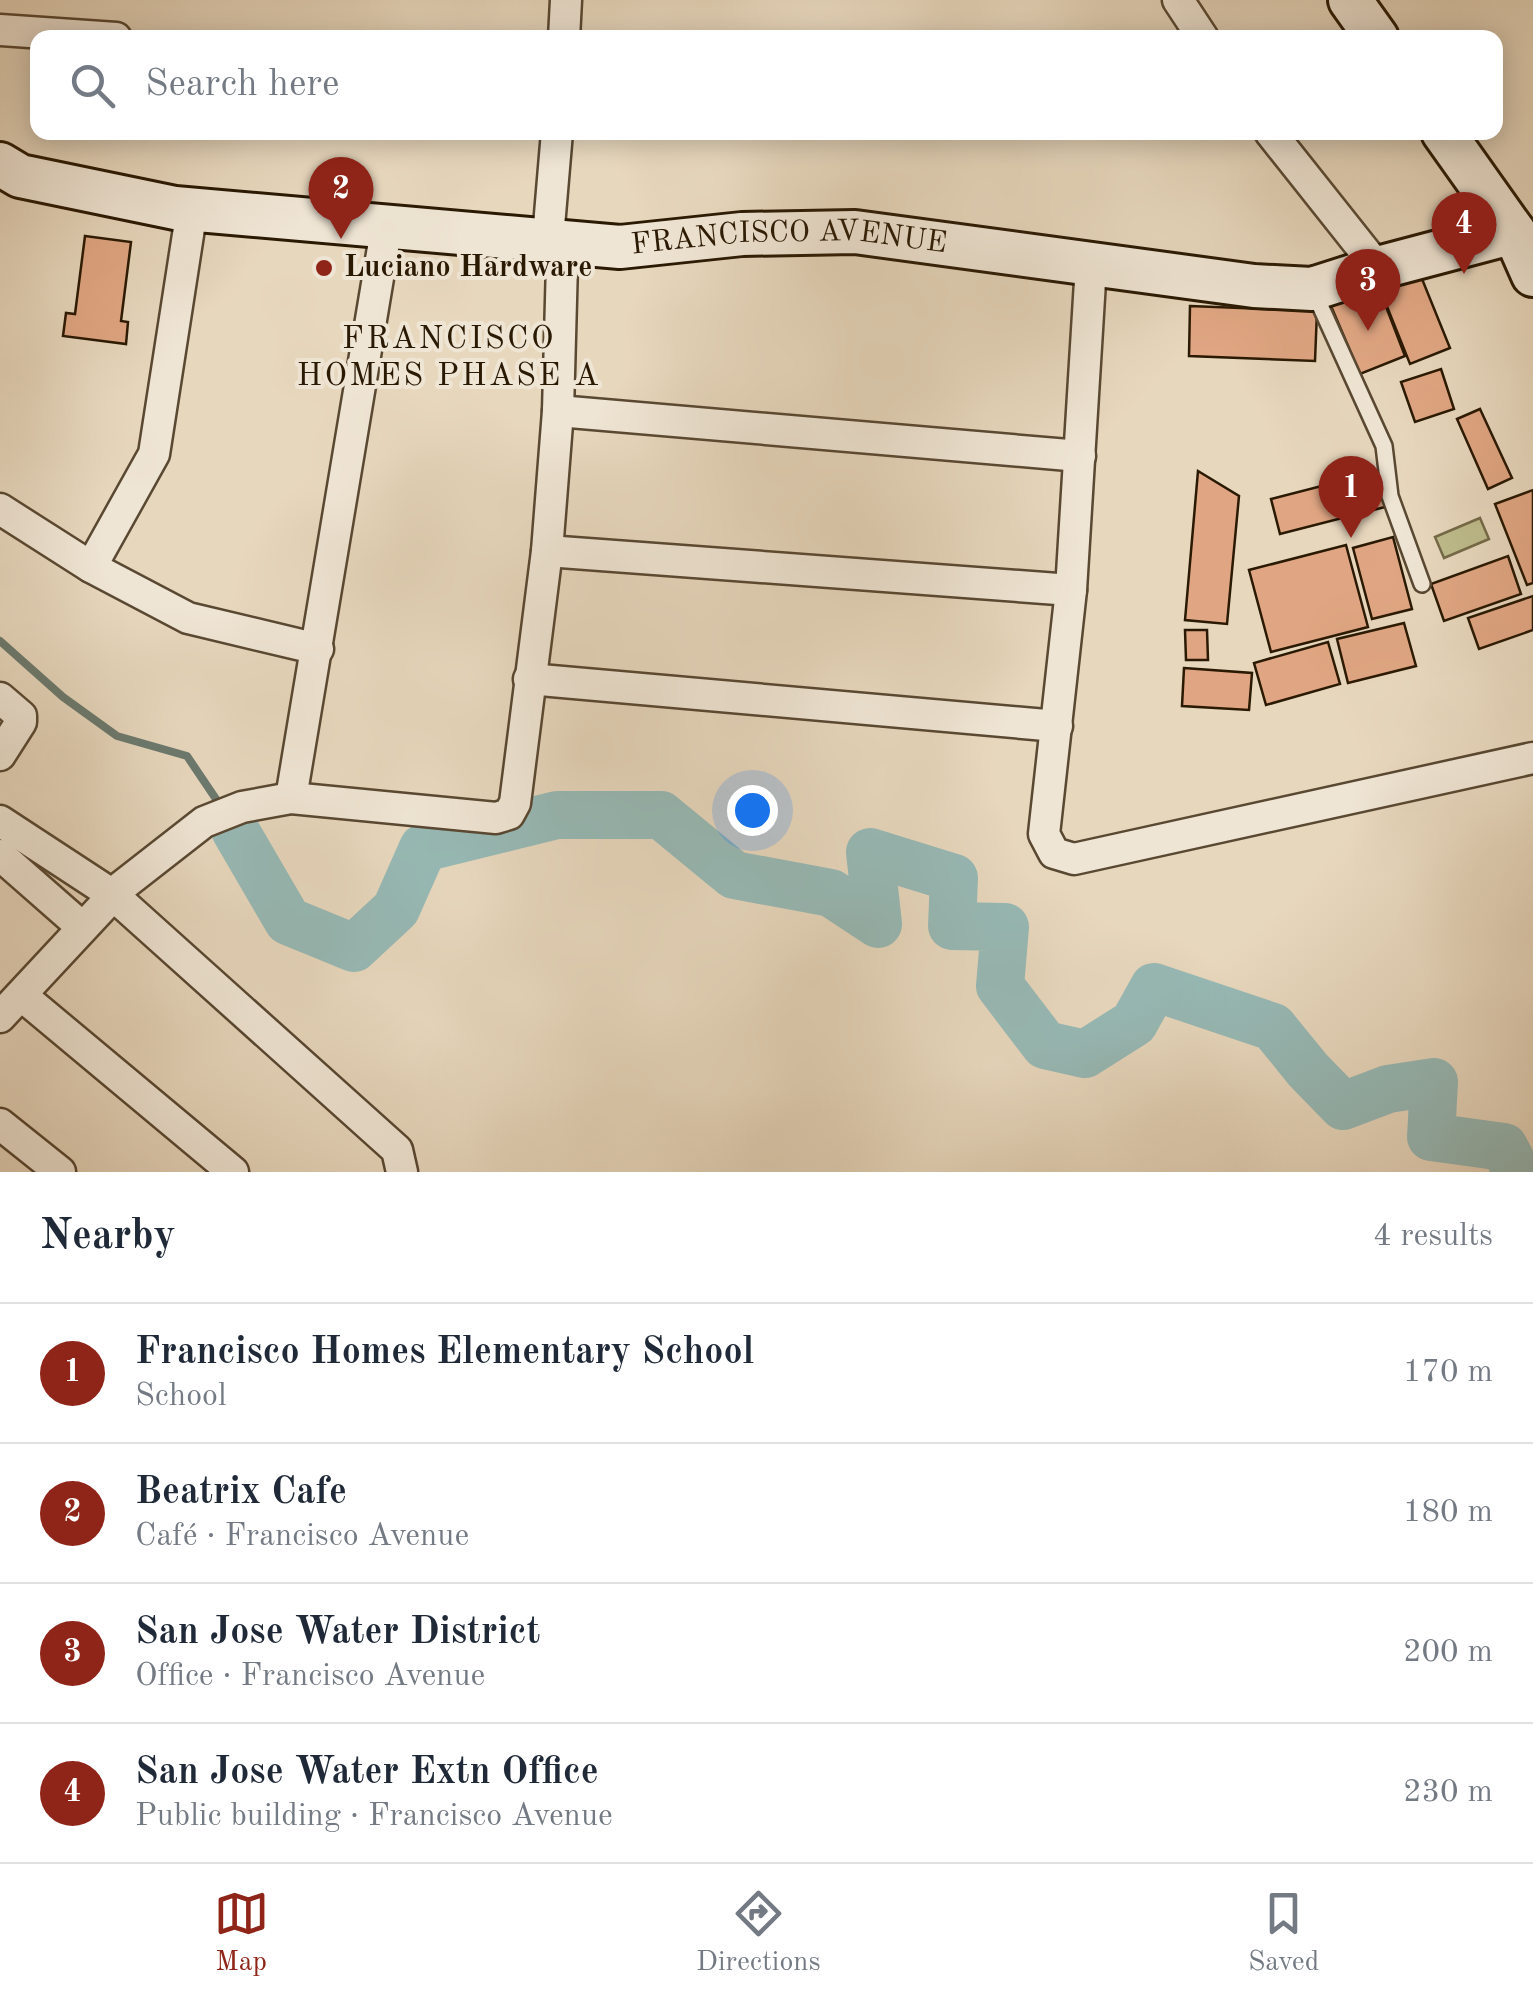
<!DOCTYPE html>
<html lang="en">
<head>
<meta charset="utf-8">
<style>
	body { margin:0; font-family:"Old Standard TT",serif; background:#f6f6f7; color:#1f2937 }
	.you { position:absolute; left:752px; top:810px; width:35px; height:35px; margin:-25px; border:8px solid #fff; border-radius:50%; background:#1a73e8; box-shadow:0 0 0 15px #1a73e833 }
	.badge { display:grid; place-items:center; width:65px; height:65px; border-radius:50%; background:#8f2418; color:#fff; font-size:32px; font-weight:700 }
	.pin { position:absolute; translate:-50% -82px; filter:drop-shadow(0 2px 5px #0008) }
	.pin::after { content:''; position:absolute; top:52px; width:35px; height:30px; background:inherit; clip-path:polygon(0 0,100% 0,50% 100%) }
	.list { margin:0; padding:0; list-style:none }
	h2 { display:flex; justify-content:space-between; align-items:center; height:130px; margin:0; padding:0 40px; font-size:42px }
	h2 small { font-size:32px; font-weight:400; color:#747a83 }
	.list li { display:grid; grid-template-columns:65px 1fr auto; gap:30px; align-items:center; box-sizing:border-box; height:140px; padding:0 40px; border-top:2px solid #e0e1e3 }
	.list b { display:block; font-size:38px; white-space:nowrap }
	.list p { margin:0; font-size:32px; white-space:nowrap; color:#747a83 }
	.list em { font-size:32px; font-style:normal; color:#747a83 }
	.icon { flex:none; width:55px; height:55px; fill:none; stroke:currentColor; stroke-width:2; stroke-linecap:round; stroke-linejoin:round }
	.map { position:relative; flex:none; width:1533px; height:1172px; overflow:hidden }
	.search { position:absolute; background:#fff; box-shadow:0 5px 25px #0003; left:30px; right:30px; top:30px; height:110px; display:flex; align-items:center; gap:25px; box-sizing:border-box; padding:0 35px; border-radius:20px; color:#747a83; font-size:38px }
	.sheet { height:690px; background:#fff }
	nav { display:flex; justify-content:space-around; align-items:center; box-sizing:border-box; height:140px; border-top:2px solid #e0e1e3; background:#fff; font-size:28px; color:#747a83 }
	nav a { display:grid; justify-items:center; gap:5px }
	nav .on { color:#8f2418 }
	.map>svg:first-child { display:block }
	.green { fill:#bebc8c; stroke:#746a48; stroke-width:2.5 }
	.lines { fill:none; stroke-linecap:round; stroke-linejoin:round }
	.stream { stroke:#6b796e; stroke-width:8 }
	.river { stroke:#97b9b5; stroke-width:48 }
	.building { fill:#e0a683; stroke:#2a1903; stroke-width:2.5 }
	.lane-casing { stroke:#594832; stroke-width:20 }
	.street-casing { stroke:#594832; stroke-width:35 }
	.secondary-casing { stroke:#2a1903; stroke-width:48 }
	.lane { stroke:#efe5d4; stroke-width:15 }
	.street { stroke:#efe5d4; stroke-width:30 }
	.secondary { stroke:#efe5d4; stroke-width:42 }
	.poi-dot { fill:#8f2418; stroke:#efe5d4; stroke-width:4 }
	.labels { text-anchor:middle; dominant-baseline:central; stroke-width:8; stroke-linejoin:round; paint-order:stroke }
	.street-label { font-size:30px; fill:#2a1903; stroke:#efe5d4 }
	.poi-label { font-size:30px; font-weight:bold; fill:#2a1903; stroke:#efe5d4; text-anchor:start }
	.neighbourhood-label { font-size:32px; letter-spacing:2.5px; fill:#2a1903; stroke:#efe5d4 }
</style>
</head>
<body>
<div class="map">
<svg width="1533" height="1172" viewBox="0 0 1533 1172">
	<rect width="100%" height="100%" fill="#e7d7bd"/>
	<filter id="stains"><feTurbulence type="fractalNoise" baseFrequency=".002" numOctaves="4"/><feColorMatrix values="0 0 0 0 .2 0 0 0 0 .09 0 0 0 0 .02 0 0 0 .5 -.17"/></filter>
	<radialGradient id="worn" r=".72"><stop offset=".6" stop-color="#630" stop-opacity="0"/><stop offset="1" stop-color="#630" stop-opacity=".3"/></radialGradient>
	<path class="green" d="M1480 518 1489 539 1444 558 1435 537Z"/>
	<g class="lines">
		<path class="stream" d="M0 641 63 697 117 736 187 756 216 799"/>
		<path class="river" d="M235 830 288 921 354 948 396 909 423 848 557 815H661L734 875 831 893 878 924 870 852 954 878 952 926 1005 927 1000 986 1045 1045 1085 1054 1134 1023 1154 987 1273 1027 1308 1070 1343 1106 1388 1089 1434 1082 1431 1137 1504 1147 1517 1172"/>
	</g>
	<g class="building">
		<path d="M85 236 131 242 121 321 128 322 126 344 63 336 66 313 75 314Z"/>
		<path d="M1420 274 1450 348 1410 364 1380 289Z"/>
		<path d="M1380 291 1405 356 1360 374 1331 306Z"/>
		<path d="M1190 306 1317 311 1315 361 1189 356Z"/>
		<path d="M1441 369 1454 409 1415 422 1401 382Z"/>
		<path d="M1480 409 1512 478 1488 489 1457 419Z"/>
		<path d="M1198 471 1239 496 1227 624 1185 620Z"/>
		<path d="M1376 472 1385 507 1280 534 1271 499Z"/>
		<path d="M1533 490V583L1527 585 1495 504Z"/>
		<path d="M1393 537 1412 609 1372 619 1353 548Z"/>
		<path d="M1346 545 1368 627 1271 652 1249 570Z"/>
		<path d="M1508 556 1521 594 1444 621 1431 584Z"/>
		<path d="M1533 596V630L1479 649 1468 618Z"/>
		<path d="M1404 623 1416 666 1348 683 1337 639Z"/>
		<path d="M1185 630H1207L1208 660H1186Z"/>
		<path d="M1328 642 1340 684 1266 705 1254 663Z"/>
		<path d="M1184 668 1252 673 1249 710 1182 706Z"/>
	</g>
	<g class="lines">
		<defs>
			<path id="lane" d="M1313 290 1384 446 1390 496 1422 584"/>
			<g id="street">
				<path d="M1178 0 1203 38"/>
				<path d="M0 30 116 38"/>
				<path d="M564 38 566 0"/>
				<path d="M1270 132 1378 268"/>
				<path d="M1091 265 1071 590 1044 834 1054 853 1074 859 1533 758"/>
				<path d="M558 411 1080 456"/>
				<path d="M0 509 91 567 188 618 318 649"/>
				<path d="M547 551 1071 590"/>
				<path d="M91 567 154 454 192 209"/>
				<path d="M529 679 1057 726"/>
				<path d="M0 698 21 716V722L0 755"/>
				<path d="M291 798 387 224"/>
				<path d="M0 821 113 895 397 1150 402 1172"/>
				<path d="M0 855 82 927"/>
				<path d="M21 995 233 1172"/>
				<path d="M0 1017 122 886 204 822 242 807 291 798 496 818 509 814 515 803 547 551 558 411 562 263 548 238 557 132"/>
				<path d="M0 1124 60 1172"/>
			</g>
			<g id="secondary">
				<path d="M1350 0 1377 38"/>
				<path d="M1443 132 1514 232 1533 275"/>
				<path id="s1" d="M0 164 20 176 175 208 620 247 742 234 855 232 1254 286 1312 289 1378 268 1514 232"/>
			</g>
		</defs>
		<use href="#lane" class="lane-casing"/>
		<use href="#street" class="street-casing"/>
		<use href="#secondary" class="secondary-casing"/>
		<use href="#lane" class="lane"/>
		<use href="#street" class="street"/>
		<use href="#secondary" class="secondary"/>
	</g>
	<circle class="poi-dot" cx="324" cy="268" r="10"/>
	<g class="labels">
		<g class="street-label">
			<text stroke="none"><textPath href="#s1" startOffset="798">FRANCISCO AVENUE</textPath></text>
		</g>
		<g class="poi-label">
			<text x="344" y="268">Luciano Hardware</text>
		</g>
		<g class="neighbourhood-label">
			<text x="449" y="340">FRANCISCO<tspan x="449" dy="37">HOMES PHASE A</tspan></text>
		</g>
	</g>
	<rect width="100%" height="100%" filter="url(#stains)"/>
	<rect width="100%" height="100%" fill="url(#worn)"/>
</svg>
<div class="you"></div>
<div class="pin badge" style="left:1351px;top:538px">1</div>
<div class="pin badge" style="left:341px;top:239px">2</div>
<div class="pin badge" style="left:1368px;top:331px">3</div>
<div class="pin badge" style="left:1464px;top:274px">4</div>
<div class="search"><svg class="icon" aria-label="search" viewBox="0 0 24 24"><circle cx="10" cy="10" r="6"/><path d="M15 15l6 6"/></svg>Search here</div>
</div>
<section class="sheet">
<h2>Nearby<small>4 results</small></h2>
<ul class="list">
<li><span class="badge">1</span><div><b>Francisco Homes Elementary School</b><p>School</p></div><em>170 m</em></li>
<li><span class="badge">2</span><div><b>Beatrix Cafe</b><p>Café · Francisco Avenue</p></div><em>180 m</em></li>
<li><span class="badge">3</span><div><b>San Jose Water District</b><p>Office · Francisco Avenue</p></div><em>200 m</em></li>
<li><span class="badge">4</span><div><b>San Jose Water Extn Office</b><p>Public building · Francisco Avenue</p></div><em>230 m</em></li>
</ul>
</section>
<nav>
<a class="on"><svg class="icon" aria-label="map" viewBox="0 0 24 24"><path d="M3 6l6-2 6 2 6-2v14l-6 2-6-2-6 2zM9 4v14M15 6v14"/></svg>Map</a>
<a><svg class="icon" aria-label="directions" viewBox="0 0 24 24"><path d="M12 3l9 9-9 9-9-9zM9 14v-3h6M13 9l2 2-2 2"/></svg>Directions</a>
<a><svg class="icon" aria-label="saved" viewBox="0 0 24 24"><path d="M7 4h10v16l-5-4-5 4z"/></svg>Saved</a>
</nav>
</body>
</html>
